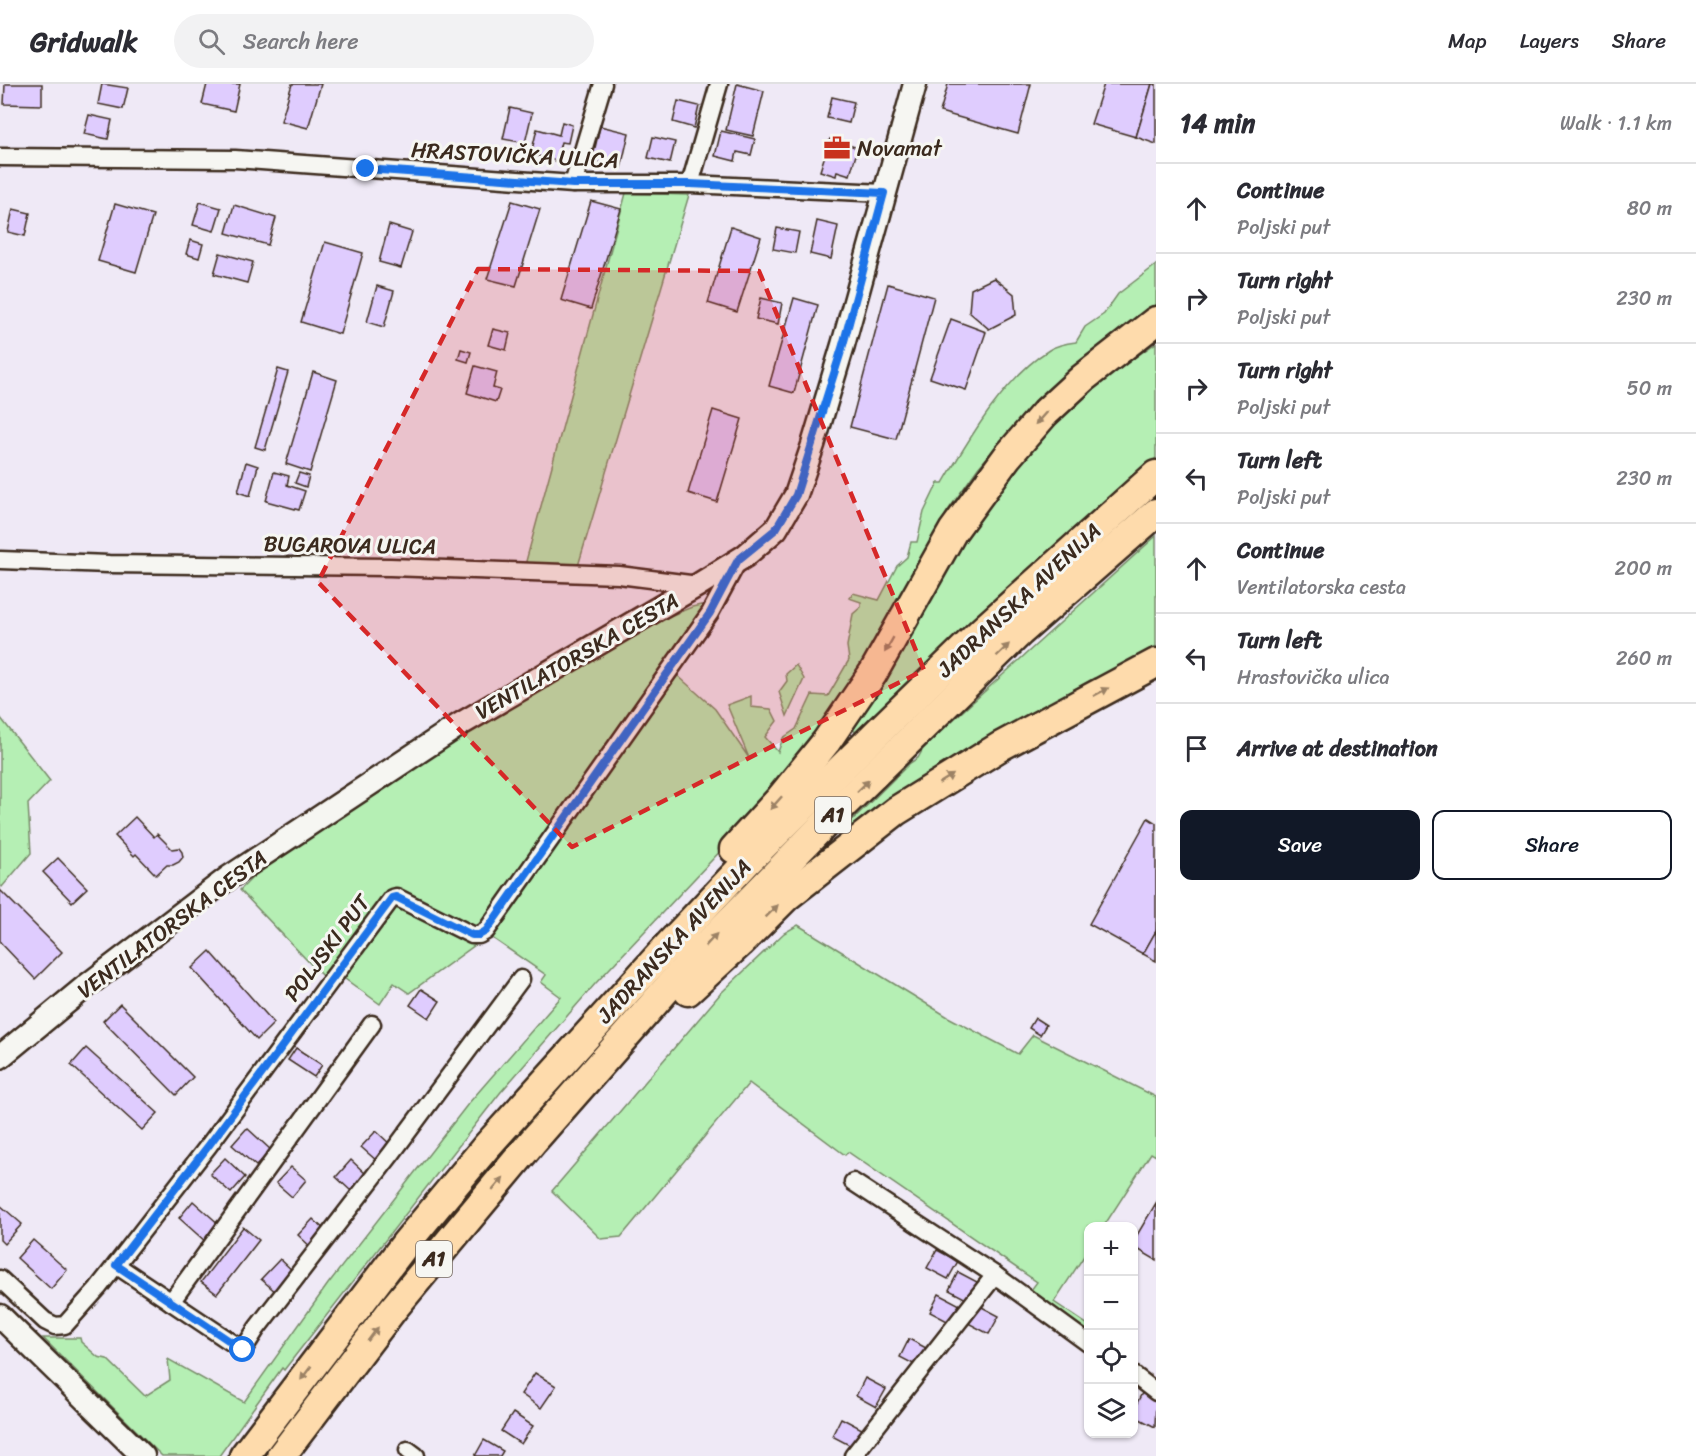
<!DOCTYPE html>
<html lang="en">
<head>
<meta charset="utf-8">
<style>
	body { margin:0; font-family:Sriracha,sans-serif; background:#f2f2f3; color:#2b2b33 }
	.controls { position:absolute; right:18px; bottom:18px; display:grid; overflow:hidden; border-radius:12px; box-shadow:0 2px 4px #0004 }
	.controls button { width:54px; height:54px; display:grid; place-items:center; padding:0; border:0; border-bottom:2px solid #e1e1e2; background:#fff; color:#2b2b33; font:30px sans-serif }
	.stop { position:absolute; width:18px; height:18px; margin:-14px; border:4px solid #1a73e8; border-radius:50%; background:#fff }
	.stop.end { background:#1a73e8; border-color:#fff; box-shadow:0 2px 6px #0008 }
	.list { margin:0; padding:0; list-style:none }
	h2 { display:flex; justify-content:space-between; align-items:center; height:78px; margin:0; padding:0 24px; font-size:26px }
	h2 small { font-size:20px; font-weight:400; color:#7c7c81 }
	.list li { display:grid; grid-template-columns:39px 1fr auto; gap:18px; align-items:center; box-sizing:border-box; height:90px; padding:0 24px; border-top:2px solid #e1e1e2 }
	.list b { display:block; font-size:22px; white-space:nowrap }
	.list p { margin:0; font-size:20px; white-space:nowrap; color:#7c7c81 }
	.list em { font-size:20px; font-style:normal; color:#7c7c81 }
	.actions { display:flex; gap:12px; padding:18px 24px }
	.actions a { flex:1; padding:14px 0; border:2px solid #111827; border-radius:12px; text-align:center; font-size:21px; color:#111827 }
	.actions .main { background:#111827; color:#fff }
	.icon { flex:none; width:33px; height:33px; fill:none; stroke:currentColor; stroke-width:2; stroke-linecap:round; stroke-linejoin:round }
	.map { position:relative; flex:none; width:1156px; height:1372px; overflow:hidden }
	header { display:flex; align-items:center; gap:36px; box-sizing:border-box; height:84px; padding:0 30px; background:#fff; border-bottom:2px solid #e1e1e2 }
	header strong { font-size:28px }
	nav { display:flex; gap:33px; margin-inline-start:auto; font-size:21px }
	.search { width:420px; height:54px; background:#f2f2f3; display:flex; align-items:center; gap:15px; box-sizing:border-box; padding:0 21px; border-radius:33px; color:#7c7c81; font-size:22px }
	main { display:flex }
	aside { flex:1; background:#fff }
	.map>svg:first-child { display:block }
	.green { fill:#b5efb4; stroke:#788c69; stroke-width:1.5 }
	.building { fill:#dfccfe; stroke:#3b2a1e; stroke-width:1.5 }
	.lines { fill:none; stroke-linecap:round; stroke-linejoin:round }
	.street-casing { stroke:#3b2a1e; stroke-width:21 }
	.secondary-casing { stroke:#3b2a1e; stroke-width:27 }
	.highway-casing { stroke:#3b2a1e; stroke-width:33 }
	.street { stroke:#f6f6f2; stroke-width:16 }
	.secondary { stroke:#f6f6f2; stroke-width:22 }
	.highway { stroke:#fedbac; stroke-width:28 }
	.oneway { fill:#9c8265 }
	.route { stroke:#1a73e8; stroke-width:8 }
	.marked { fill:#d62828; fill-opacity:0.2; stroke:#d62828; stroke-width:4.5; stroke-dasharray:12 8; stroke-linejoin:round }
	.labels { text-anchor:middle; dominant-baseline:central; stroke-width:6; stroke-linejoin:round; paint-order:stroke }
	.shield { fill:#f6f6f2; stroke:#73675e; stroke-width:1.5 }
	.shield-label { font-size:21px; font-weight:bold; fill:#3b2a1e }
	.poi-label { font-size:22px; fill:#3b2a1e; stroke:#f6f6f2; text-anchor:start }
	.street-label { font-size:22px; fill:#3b2a1e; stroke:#f6f6f2 }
</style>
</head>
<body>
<header>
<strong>Gridwalk</strong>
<div class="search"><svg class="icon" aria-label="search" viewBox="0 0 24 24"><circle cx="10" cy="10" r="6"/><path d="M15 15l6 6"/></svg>Search here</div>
<nav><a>Map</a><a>Layers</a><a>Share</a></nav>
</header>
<main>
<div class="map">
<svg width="1156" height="1372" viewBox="0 0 1156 1372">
	<rect width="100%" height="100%" fill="#efe9f6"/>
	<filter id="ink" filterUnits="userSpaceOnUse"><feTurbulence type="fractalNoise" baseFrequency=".0167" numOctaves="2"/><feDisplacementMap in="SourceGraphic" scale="12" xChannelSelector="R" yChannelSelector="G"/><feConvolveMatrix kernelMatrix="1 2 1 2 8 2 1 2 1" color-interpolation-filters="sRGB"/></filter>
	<g filter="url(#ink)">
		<g class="green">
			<path d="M626 109 689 111 578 482 525 481Z"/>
			<path d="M1156 181V225L1072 285 1038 314 978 384 947 428 875 569 777 707 595 900 500 1009 284 1286 282 1284 219 1372H162L43 1254H80L81 1258 98 1273 107 1275 145 1312 170 1296 168 1275 244 1318 328 1200 468 1020 561 913 541 898 546 891 488 851 676 590 715 625 749 674 727 621 751 612V623L771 625 777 637 765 653 778 668 783 654 796 645 812 611 828 612 849 576 847 562 853 530 861 523V518L849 514 853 509 879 516 897 482 907 473 911 458H917L924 428 938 399H943C969 355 1005 293 1049 266 1057 261 1067 259 1076 258L1085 243 1104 230 1118 210Z"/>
			<path d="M1156 259V374L1004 507 855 648 853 645C891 587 923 525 959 465 993 410 1035 357 1083 314 1106 293 1131 276 1156 259Z"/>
			<path d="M1156 452V564L1097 595 1094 594 944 680 843 749 841 747 910 679 918 674 923 665 953 636Z"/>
			<path d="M706 520 479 844C447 837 422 808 390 805L326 896 240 806 266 780 467 647 660 536 692 523Z"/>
			<path d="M796 581 804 595 787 632 779 608 787 597 786 590Z"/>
			<path d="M0 633 50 697 28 720 31 769 2 803 0 801Z"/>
			<path d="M394 819 399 820 475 861 409 909 394 899 380 920 341 892Z"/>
			<path d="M798 841 948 933 1018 970 1033 951 1156 1013V1072L1151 1069 1104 1142H1088V1166L1054 1218 1088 1241V1253L1028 1210 1037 1198 848 1068 845 1071 749 999 621 1153 601 1155 552 1107 721 909 784 849Z"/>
		</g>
		<g class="building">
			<path d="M5 0H42V21L4 20Z"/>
			<path d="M102 0 128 4 123 25 98 20Z"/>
			<path d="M207 0H240L234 27 202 20Z"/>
			<path d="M292 0H321L308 44 281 37Z"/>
			<path d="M737 0 764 7 753 52 726 46Z"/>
			<path d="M948 0H1031L1018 50 940 28Z"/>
			<path d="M1104 0H1152L1136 53 1091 40Z"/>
			<path d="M1152 0H1156V60L1136 53Z"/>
			<path d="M832 13 854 18 849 39 827 34Z"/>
			<path d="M678 17 699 22 694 44 673 38Z"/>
			<path d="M510 24 532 29 525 59 503 55Z"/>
			<path d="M89 31 112 36 108 55 84 50Z"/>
			<path d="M562 38 572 41 568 59 561 58 556 77 531 70 537 45 559 51Z"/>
			<path d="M600 42 629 49 621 84 592 77Z"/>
			<path d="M721 47 755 55 751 71 737 68 735 77 715 72Z"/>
			<path d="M653 53 675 58 670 79 648 74Z"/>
			<path d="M830 55 858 64 850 91 837 87 836 92 820 87Z"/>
			<path d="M512 117 540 125 516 202 487 195Z"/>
			<path d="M591 117 621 125 591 225 561 216Z"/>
			<path d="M200 118 221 124 214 147 193 141Z"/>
			<path d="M115 120 153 131 136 188 98 177Z"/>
			<path d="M234 121 276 134 268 161 226 149Z"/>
			<path d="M13 125 30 129 25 152 8 148Z"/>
			<path d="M817 137 838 142 831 175 810 170Z"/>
			<path d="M389 141 412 148 401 184 379 178Z"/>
			<path d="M731 143 761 153 737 228 708 219Z"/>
			<path d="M777 144 799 148 795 169 773 165Z"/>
			<path d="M190 156 203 160 199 174 186 170Z"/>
			<path d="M325 158 363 169 340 250 301 238Z"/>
			<path d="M220 169 253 178 247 199 214 190Z"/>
			<path d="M994 194 1014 210 1016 231 989 245 969 228 971 205Z"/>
			<path d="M888 200 934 213 896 355 850 343Z"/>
			<path d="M377 202 394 207 384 243 367 238Z"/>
			<path d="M761 214 782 219 778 240 756 235Z"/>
			<path d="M794 214 818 221 794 309 769 302Z"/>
			<path d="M951 235 986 248 966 306 930 294Z"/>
			<path d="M493 245 510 249 506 266 488 261Z"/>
			<path d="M461 265 471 268 468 278 458 275Z"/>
			<path d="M475 282 497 288 493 304 500 306 496 318 467 309Z"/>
			<path d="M278 285 288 288 265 366 255 363Z"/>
			<path d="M313 288 337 296 310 388 286 380Z"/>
			<path d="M713 326 742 335 717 418 688 409Z"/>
			<path d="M246 378 258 382 250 412 238 408Z"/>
			<path d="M274 388 289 392 287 401 305 407 299 426 266 417Z"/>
			<path d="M299 389 309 392 306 403 295 399Z"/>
			<path d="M135 733 154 753 157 750 172 765 179 764 182 768 183 773 179 778 173 781H167L156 791 136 770 134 772 115 752Z"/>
			<path d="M1148 734 1156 739V847L1143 870 1089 840Z"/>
			<path d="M58 774 87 804 72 818 43 788Z"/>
			<path d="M0 806 62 868 35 895 0 858Z"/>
			<path d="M1156 847V877L1143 870Z"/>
			<path d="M210 867 274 939 257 956 192 884Z"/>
			<path d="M421 905 440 917 429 934 410 921Z"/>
			<path d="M120 920 193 993 176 1011 103 937Z"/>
			<path d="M1035 934 1046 941 1040 951 1029 944Z"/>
			<path d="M86 964 158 1029 142 1046 71 981Z"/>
			<path d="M296 964 322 981 314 993 288 976Z"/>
			<path d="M247 1044 271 1066 256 1082 232 1061Z"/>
			<path d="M376 1047 391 1061 377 1077 361 1063Z"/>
			<path d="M225 1074 245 1093 231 1109 210 1090Z"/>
			<path d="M351 1076 366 1090 351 1107 336 1093Z"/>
			<path d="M291 1083 306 1096 292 1113 276 1099Z"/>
			<path d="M193 1117 221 1142 206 1158 179 1134Z"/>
			<path d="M1156 1119V1176L1134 1163V1156Z"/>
			<path d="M0 1121 22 1140 4 1160 0 1156Z"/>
			<path d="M313 1135 328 1149 313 1165 298 1151Z"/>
			<path d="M243 1143 259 1156 217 1210 201 1198Z"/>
			<path d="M33 1156 67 1186 51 1205 17 1174Z"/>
			<path d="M937 1166 958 1177 948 1195 927 1184Z"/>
			<path d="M280 1175 295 1189 277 1209 261 1195Z"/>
			<path d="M958 1188 979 1199 970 1217 949 1206Z"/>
			<path d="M939 1210 960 1221 951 1239 930 1228Z"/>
			<path d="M978 1221 999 1232 989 1250 968 1239Z"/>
			<path d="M909 1255 930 1266 921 1284 900 1273Z"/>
			<path d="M535 1289 556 1302 541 1324 521 1310Z"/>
			<path d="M865 1294 886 1305 876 1323 856 1312Z"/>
			<path d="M1142 1309 1156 1316 1155 1343 1134 1332V1325Z"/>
			<path d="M513 1329 533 1342 521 1360 501 1347Z"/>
			<path d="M841 1334 862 1345 853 1363 832 1352Z"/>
			<path d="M484 1356 503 1367 500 1372H475Z"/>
		</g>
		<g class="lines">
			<defs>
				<g id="street">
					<path d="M0 73 235 75 573 100H690L884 109"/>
					<path d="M573 100 603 0"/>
					<path d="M690 100 719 0"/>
					<path d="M0 476 109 480 390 483 619 491 698 501"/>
					<path d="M853 1098 995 1191 1088 1259"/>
					<path d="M116 1181 243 1266 257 1244 392 1069 521 895"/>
					<path d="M0 1195 45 1237 55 1242 65 1241 98 1204 209 1061 392 814 396 813 472 851H479L486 847 710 529 738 477"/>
					<path d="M171 1218 372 940"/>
					<path d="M1134 1291 1156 1308"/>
					<path d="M408 1366 416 1372"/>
					<path d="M853 1372 995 1191"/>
				</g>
				<g id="secondary">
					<path d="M0 973 85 903 228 794 459 641 698 501 745 472 776 445 796 411 813 361 843 261 915 0"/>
					<path d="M0 1232 143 1372"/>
				</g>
				<g id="highway">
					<path d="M734 765 779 716 826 658 873 589 953 447 1007 373 1045 329 1083 294 1156 237"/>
					<path d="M688 907 740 859 786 813 896 727 1001 662 1156 579"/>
					<path d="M244 1372 406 1159 486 1063 668 862 748 777 876 650 981 548 1156 391"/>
					<path d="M281 1372 393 1225 533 1057 693 875 842 722 1020 548 1156 429"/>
				</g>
			</defs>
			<use href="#street" class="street-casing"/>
			<use href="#secondary" class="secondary-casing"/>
			<use href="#highway" class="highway-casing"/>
			<use href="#street" class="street"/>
			<use href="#secondary" class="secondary"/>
			<use href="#highway" class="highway"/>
		</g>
		<defs><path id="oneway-solid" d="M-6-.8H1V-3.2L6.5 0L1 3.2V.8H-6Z" transform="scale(1.5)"/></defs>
		<g class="oneway">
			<use href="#oneway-solid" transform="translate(1041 334) rotate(132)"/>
			<use href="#oneway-solid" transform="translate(889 561) rotate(120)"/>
			<use href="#oneway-solid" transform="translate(1003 566) rotate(-44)"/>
			<use href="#oneway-solid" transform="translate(1101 608) rotate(-28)"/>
			<use href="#oneway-solid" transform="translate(946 695) rotate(-32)"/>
			<use href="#oneway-solid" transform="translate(863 702) rotate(-44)"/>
			<use href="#oneway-solid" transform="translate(776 719) rotate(132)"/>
			<use href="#oneway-solid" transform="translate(772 827) rotate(-45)"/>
			<use href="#oneway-solid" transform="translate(711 856) rotate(-47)"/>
			<use href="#oneway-solid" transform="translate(498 1100) rotate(-50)"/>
			<use href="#oneway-solid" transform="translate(373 1250) rotate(-53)"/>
			<use href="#oneway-solid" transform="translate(306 1289) rotate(127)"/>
		</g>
	</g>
	<g class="lines" filter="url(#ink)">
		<path class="route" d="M243 1266 116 1181 209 1061 392 814 396 813 472 851H479L486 847 710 529 738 476 776 445 796 411 843 261 884 109 690 100H573L366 85"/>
	</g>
	<path class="marked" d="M478 185 759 187 924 586 572 763 318 498Z"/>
	<defs>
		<symbol id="office-bare" viewBox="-9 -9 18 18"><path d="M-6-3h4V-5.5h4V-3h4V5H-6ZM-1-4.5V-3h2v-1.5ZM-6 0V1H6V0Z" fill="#c8321e" stroke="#f6f6f2" stroke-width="2.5" paint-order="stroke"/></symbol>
	</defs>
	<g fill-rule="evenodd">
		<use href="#office-bare" x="818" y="45" width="38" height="38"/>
	</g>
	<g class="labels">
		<g class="shield">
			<rect x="815" y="713" width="36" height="36" rx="4.5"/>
			<rect x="416" y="1157" width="36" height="36" rx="4.5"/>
		</g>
		<g class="shield-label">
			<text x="833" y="731">A1</text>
			<text x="434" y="1175">A1</text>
		</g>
		<g class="poi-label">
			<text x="857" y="64">Novamat</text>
		</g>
		<g class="street-label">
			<text transform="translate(515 71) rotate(3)">HRASTOVIČKA ULICA</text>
			<text transform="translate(350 461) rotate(1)">BUGAROVA ULICA</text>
			<text transform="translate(1019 516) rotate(-43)">JADRANSKA AVENIJA</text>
			<text transform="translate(577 572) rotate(-30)">VENTILATORSKA CESTA</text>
			<text transform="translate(172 840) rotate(-37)">VENTILATORSKA CESTA</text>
			<text transform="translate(674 857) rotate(-47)">JADRANSKA AVENIJA</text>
			<text transform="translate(327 864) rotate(-53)">POLJSKI PUT</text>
		</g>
	</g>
</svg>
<div class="controls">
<button>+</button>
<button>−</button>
<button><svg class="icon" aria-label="locate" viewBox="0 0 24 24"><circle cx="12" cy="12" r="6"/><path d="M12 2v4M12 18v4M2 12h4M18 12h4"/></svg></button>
<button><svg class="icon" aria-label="layers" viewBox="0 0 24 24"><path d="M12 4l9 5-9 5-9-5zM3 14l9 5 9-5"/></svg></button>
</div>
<div class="stop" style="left:243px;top:1266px"></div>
<div class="stop end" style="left:366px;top:85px"></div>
</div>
<aside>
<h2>14 min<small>Walk · 1.1 km</small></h2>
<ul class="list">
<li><svg class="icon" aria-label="ahead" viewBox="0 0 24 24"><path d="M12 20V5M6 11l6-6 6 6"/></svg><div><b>Continue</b><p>Poljski put</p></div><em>80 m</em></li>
<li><svg class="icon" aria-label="right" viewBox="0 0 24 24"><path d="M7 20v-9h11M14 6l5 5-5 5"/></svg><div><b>Turn right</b><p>Poljski put</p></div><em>230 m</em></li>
<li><svg class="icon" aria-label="right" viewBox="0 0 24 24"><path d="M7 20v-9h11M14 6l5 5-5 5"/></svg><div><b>Turn right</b><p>Poljski put</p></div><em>50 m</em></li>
<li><svg class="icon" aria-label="left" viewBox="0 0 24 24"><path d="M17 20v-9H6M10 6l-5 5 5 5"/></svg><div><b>Turn left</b><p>Poljski put</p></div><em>230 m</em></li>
<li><svg class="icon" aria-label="ahead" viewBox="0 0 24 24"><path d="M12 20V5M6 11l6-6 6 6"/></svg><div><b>Continue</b><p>Ventilatorska cesta</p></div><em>200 m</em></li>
<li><svg class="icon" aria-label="left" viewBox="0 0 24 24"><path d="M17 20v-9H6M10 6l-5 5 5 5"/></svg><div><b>Turn left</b><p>Hrastovička ulica</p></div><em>260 m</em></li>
<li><svg class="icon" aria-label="arrive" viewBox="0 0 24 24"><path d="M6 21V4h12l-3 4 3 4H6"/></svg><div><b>Arrive at destination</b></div></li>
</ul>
<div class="actions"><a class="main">Save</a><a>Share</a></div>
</aside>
</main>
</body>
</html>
